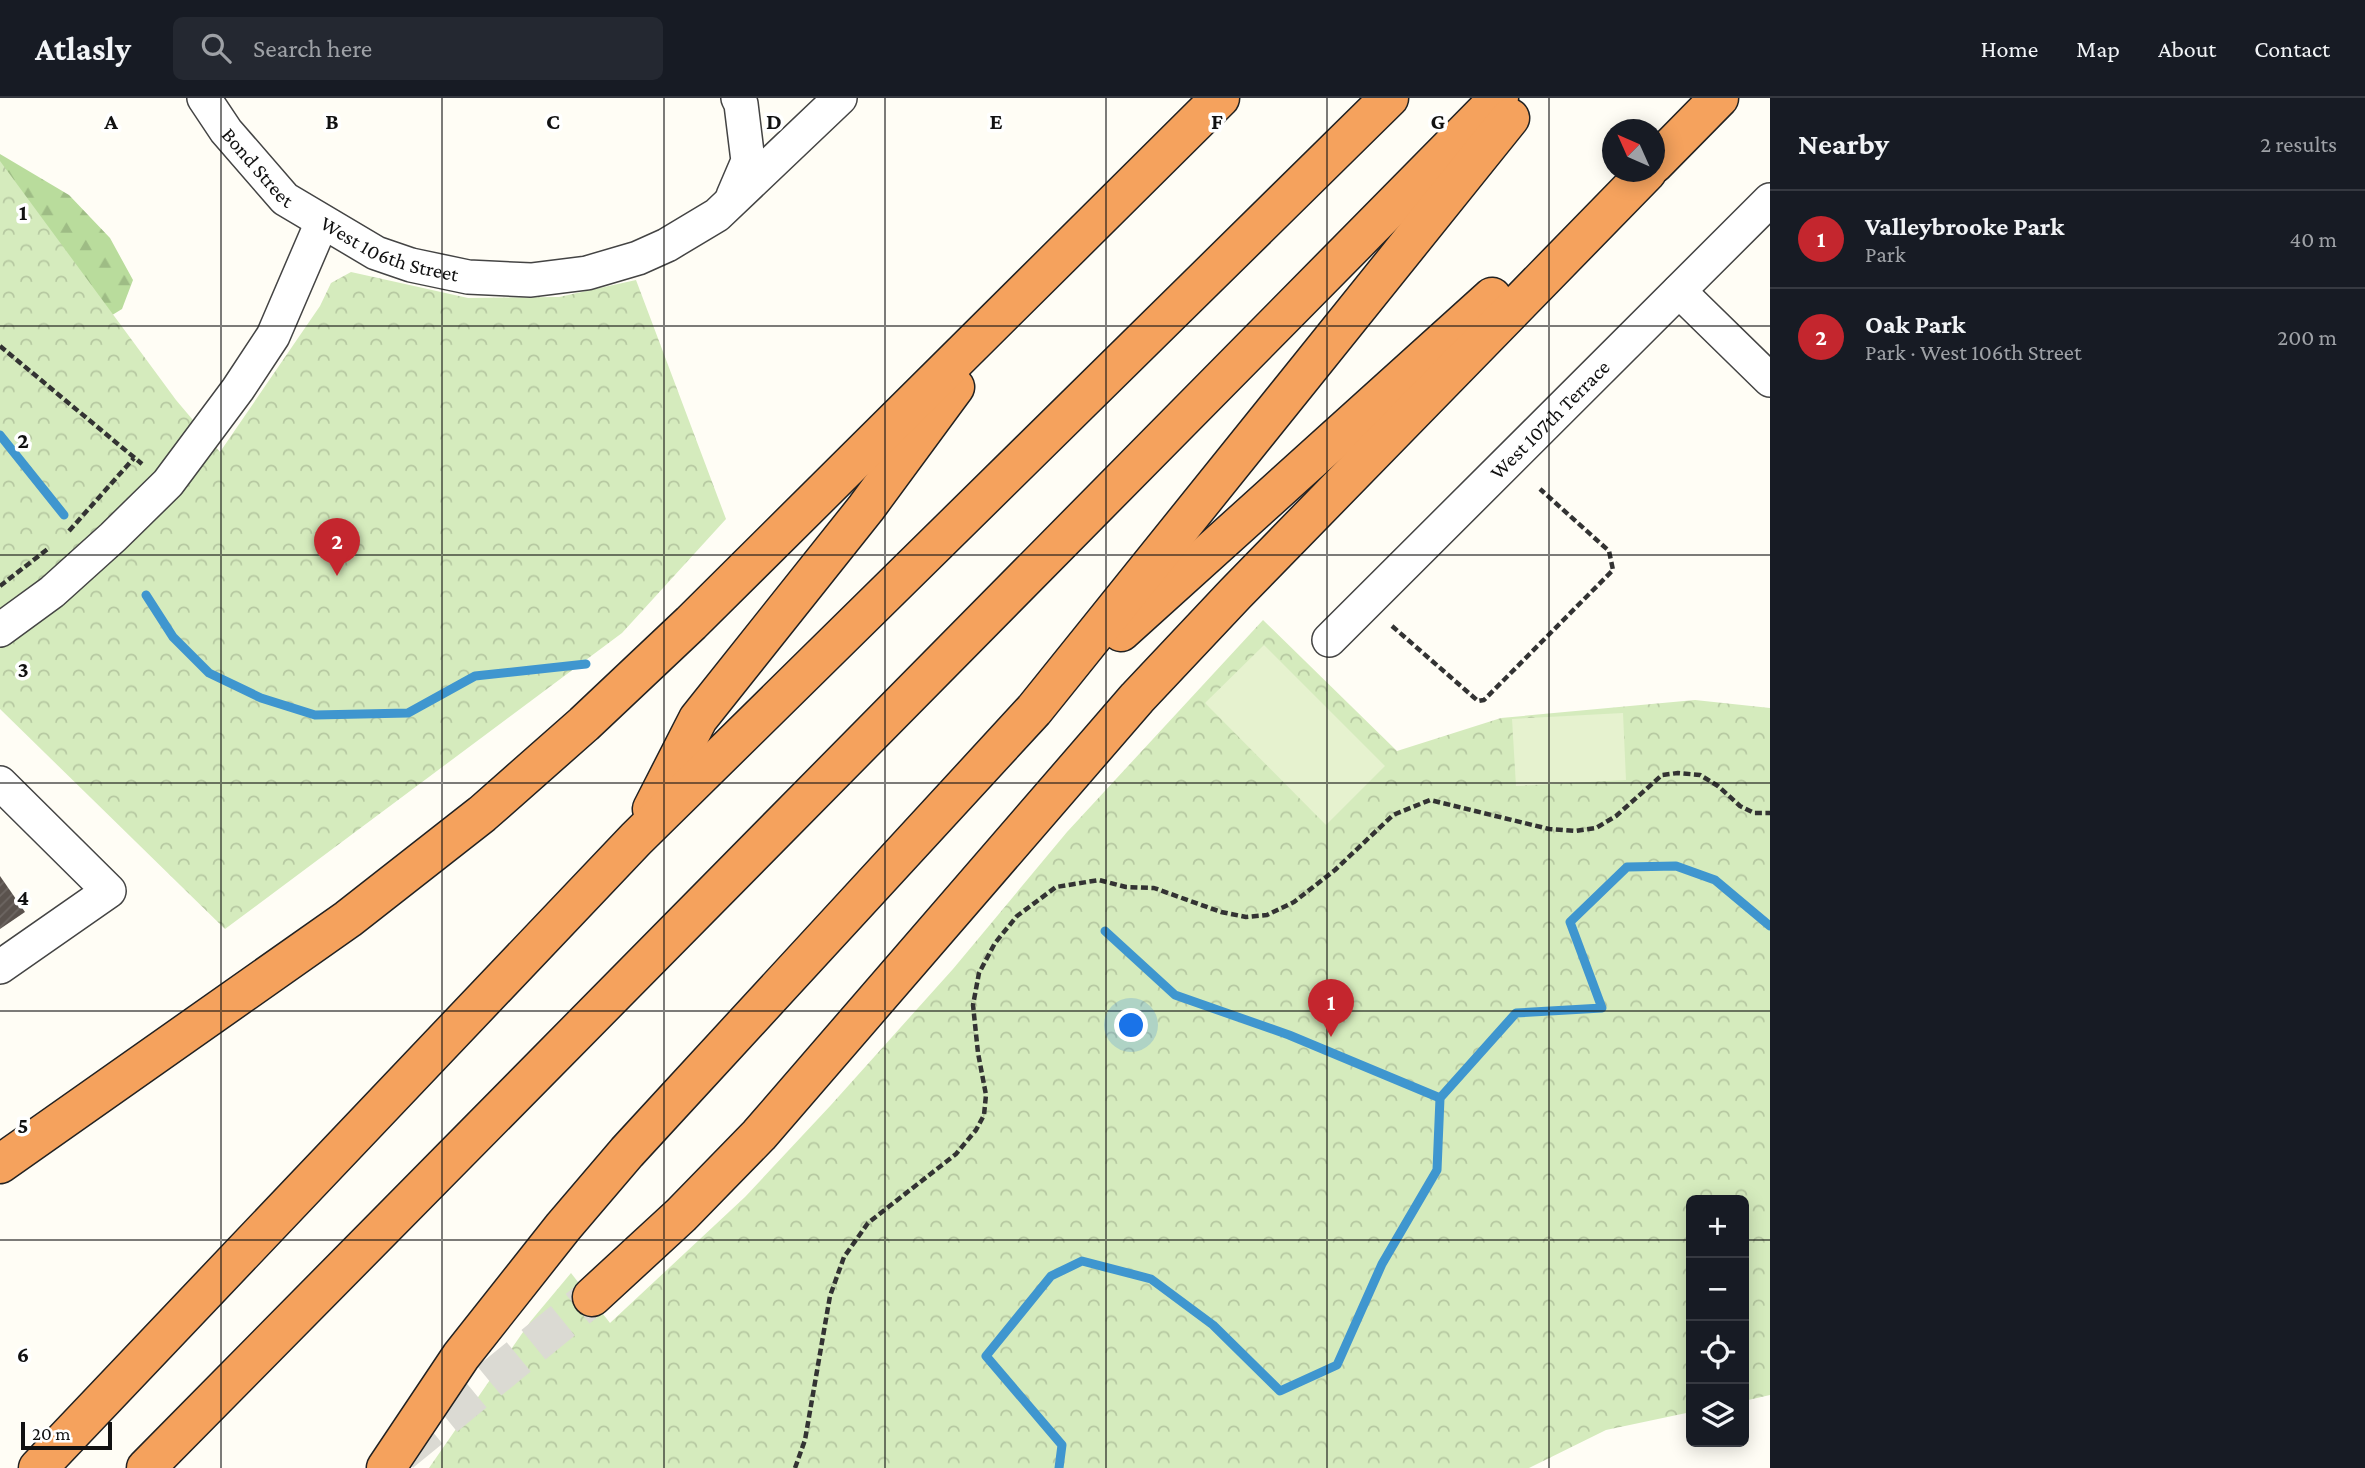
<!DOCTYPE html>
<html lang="en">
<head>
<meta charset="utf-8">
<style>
	body { margin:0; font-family:"Crimson Pro",serif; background:#242831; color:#f1f3f6 }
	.controls { position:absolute; right:21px; bottom:21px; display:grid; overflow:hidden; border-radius:10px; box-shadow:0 4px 18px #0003 }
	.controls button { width:63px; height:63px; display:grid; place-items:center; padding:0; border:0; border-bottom:2px solid #363941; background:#171b24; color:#f1f3f6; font:35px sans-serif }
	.compass { position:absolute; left:1602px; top:21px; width:63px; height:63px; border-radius:50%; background:#171b24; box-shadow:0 4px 18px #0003; rotate:315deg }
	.scale { position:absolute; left:21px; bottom:18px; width:91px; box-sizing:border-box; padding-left:7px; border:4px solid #111; border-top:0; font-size:19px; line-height:24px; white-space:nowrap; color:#111; -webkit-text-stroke:5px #fff; paint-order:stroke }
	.you { position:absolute; left:1132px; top:928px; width:24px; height:24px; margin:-18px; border:5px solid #fff; border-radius:50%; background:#1a73e8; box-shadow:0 0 0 10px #1a73e833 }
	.badge { display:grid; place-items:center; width:46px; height:46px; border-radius:50%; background:#c4262e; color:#fff; font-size:23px; font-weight:700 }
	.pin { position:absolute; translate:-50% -58px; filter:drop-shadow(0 2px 4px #0008) }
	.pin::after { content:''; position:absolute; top:37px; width:24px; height:21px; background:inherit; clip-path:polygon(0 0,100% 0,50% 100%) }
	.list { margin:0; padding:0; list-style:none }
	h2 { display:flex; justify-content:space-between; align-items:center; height:91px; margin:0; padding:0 28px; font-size:30px }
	h2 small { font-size:23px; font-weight:400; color:#9ea1a6 }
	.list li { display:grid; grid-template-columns:46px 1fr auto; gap:21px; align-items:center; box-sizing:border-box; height:98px; padding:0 28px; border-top:2px solid #363941 }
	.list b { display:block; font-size:26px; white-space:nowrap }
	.list p { margin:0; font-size:23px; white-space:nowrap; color:#9ea1a6 }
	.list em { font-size:23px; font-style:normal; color:#9ea1a6 }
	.icon { flex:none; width:38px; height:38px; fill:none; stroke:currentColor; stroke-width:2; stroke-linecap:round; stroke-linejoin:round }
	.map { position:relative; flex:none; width:1770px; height:1370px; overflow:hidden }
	header { display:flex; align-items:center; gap:42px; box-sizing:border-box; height:98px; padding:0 35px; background:#171b24; border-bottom:2px solid #363941 }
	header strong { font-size:33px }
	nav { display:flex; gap:38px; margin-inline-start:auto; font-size:24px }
	.search { width:490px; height:63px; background:#242831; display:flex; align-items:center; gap:18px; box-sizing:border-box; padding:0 24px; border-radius:10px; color:#9ea1a6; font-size:26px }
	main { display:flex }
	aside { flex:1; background:#171b24 }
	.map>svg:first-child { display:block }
	.forest { fill:url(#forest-firs) }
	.park { fill:url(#park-crowns) }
	.pitch { fill:#e6f2cf }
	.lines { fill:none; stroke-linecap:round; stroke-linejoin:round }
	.stream { stroke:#3f96cf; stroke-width:9 }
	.building { fill:url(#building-hatch) }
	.highway-tunnel { stroke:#dbdad3; stroke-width:38; stroke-dasharray:38 19; stroke-linecap:butt }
	.minor-casing { stroke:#444; stroke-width:36 }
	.highway-casing { stroke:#222; stroke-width:41 }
	.path { stroke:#333; stroke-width:4.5; stroke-dasharray:7 3.5; stroke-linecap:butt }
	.minor { stroke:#fff; stroke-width:33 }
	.highway { stroke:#f5a25d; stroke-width:38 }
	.grid { fill:none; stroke:#111; stroke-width:2; stroke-opacity:0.55 }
	.labels { text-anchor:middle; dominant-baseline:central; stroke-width:7; stroke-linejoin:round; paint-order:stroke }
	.street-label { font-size:21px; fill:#111; stroke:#fff }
	.grid-label { font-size:23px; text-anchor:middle; font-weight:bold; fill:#111; stroke:#fff; stroke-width:7; stroke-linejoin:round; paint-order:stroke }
</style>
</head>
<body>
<header>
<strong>Atlasly</strong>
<div class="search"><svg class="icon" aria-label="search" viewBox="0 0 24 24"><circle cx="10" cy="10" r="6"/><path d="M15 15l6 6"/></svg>Search here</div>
<nav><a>Home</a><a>Map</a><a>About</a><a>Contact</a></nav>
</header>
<main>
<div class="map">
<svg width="1770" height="1370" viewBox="0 0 1770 1370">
	<defs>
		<pattern id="forest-firs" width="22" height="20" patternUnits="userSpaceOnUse" patternTransform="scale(1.75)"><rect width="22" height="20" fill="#b9dc9c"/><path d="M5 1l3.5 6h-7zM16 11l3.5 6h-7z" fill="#9ebc85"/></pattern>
		<pattern id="park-crowns" width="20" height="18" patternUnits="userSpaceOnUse" patternTransform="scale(1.75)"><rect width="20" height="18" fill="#d5ebbd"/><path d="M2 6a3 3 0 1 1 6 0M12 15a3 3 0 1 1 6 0" fill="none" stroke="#b6c8a1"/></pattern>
		<pattern id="building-hatch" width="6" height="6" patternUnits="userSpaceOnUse" patternTransform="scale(1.75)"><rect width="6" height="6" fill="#5a524d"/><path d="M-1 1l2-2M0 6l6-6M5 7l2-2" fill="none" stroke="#6d6662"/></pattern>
	</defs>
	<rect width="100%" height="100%" fill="#fffdf5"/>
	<path class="forest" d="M0 56 69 97 110 140 133 182 122 211 96 227 0 445Z"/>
	<g class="park">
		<path d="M0 63 176 302 220 354 320 208 331 185 351 174 468 200 559 199 636 182 726 421 622 535 225 831 0 611Z"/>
		<path d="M1263 522 1397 653 1501 620 1695 602 1770 610V1297L1744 1303V1102H1691V1314L1606 1332 1529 1370H429L530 1224 571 1175 610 1225 745 1099 831 1007 953 871 1067 734Z"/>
	</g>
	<g class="pitch">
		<path d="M1264 547 1385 668 1326 727 1205 605Z"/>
		<path d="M1623 615 1626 682 1516 688 1512 621Z"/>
	</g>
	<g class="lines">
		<g class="stream">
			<path d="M0 337 64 417"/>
			<path d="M146 497 173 539 209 575 261 600 315 617 408 615 475 578 586 566"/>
			<path d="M1105 833 1175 897 1289 937 1440 1000"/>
			<path d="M1059 1370 1062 1347 986 1258 1051 1178 1082 1163 1151 1181 1213 1227 1280 1293 1337 1267 1382 1166 1437 1072 1440 1000 1516 915 1602 910 1570 824 1627 769 1676 768 1715 782 1770 828"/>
		</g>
	</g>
	<path class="building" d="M0 778 25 814 0 831Z"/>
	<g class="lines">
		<path class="highway-tunnel" d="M401 1355 592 1199"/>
		<defs>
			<g id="minor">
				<path id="s1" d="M204 0 226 33 285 101 376 155 411 167 468 179 531 182 587 175 638 160 667 147 717 117 840 0"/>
				<path d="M733 98 748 63 741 6 738 0"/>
				<path d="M1679 193 1770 282"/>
				<path d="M0 532 52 494 113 439 168 385 238 291 273 238 322 124"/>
				<path id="s2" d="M1329 542 1770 102"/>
				<path d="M0 685 109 793 0 869"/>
			</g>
			<g id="highway">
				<path d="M1654 66 1719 0"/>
				<path d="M1121 534 1492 199"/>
				<path d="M652 711 698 621 866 410 955 289"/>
				<path d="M0 1066 348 821 482 716 584 626 691 525 1220 0"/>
				<path d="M592 1199 681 1117 759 1037 1137 600 1235 496 1647 74"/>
				<path d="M38 1370 636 741 1389 0"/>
				<path d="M146 1370 1499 0"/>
				<path d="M386 1370 461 1258 563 1129 627 1054 1034 612 1510 20"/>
			</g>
		</defs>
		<use href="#minor" class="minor-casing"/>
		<use href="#highway" class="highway-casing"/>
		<g class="path">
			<path d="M0 248 142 366"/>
			<path d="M69 433 134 360"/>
			<path d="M0 488 49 450"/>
			<path d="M1392 528 1478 603 1484 602 1613 472 1609 453 1540 391"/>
			<path d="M795 1370 805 1342 830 1198 844 1159 868 1125 956 1056 976 1032 984 1017 986 997 978 955 973 907 979 875 995 845 1017 818 1056 789 1099 782 1126 789 1154 790 1221 814 1246 819 1267 817 1294 804 1335 772 1393 717 1430 702 1549 731 1575 733 1596 730 1616 718 1662 677 1678 675 1700 677 1718 688 1740 708 1754 715H1770"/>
		</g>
		<use href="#minor" class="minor"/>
		<use href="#highway" class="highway"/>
	</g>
	<path class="grid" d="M221 0V1370M442 0V1370M664 0V1370M885 0V1370M1106 0V1370M1327 0V1370M1549 0V1370M0 228H1770M0 457H1770M0 685H1770M0 913H1770M0 1142H1691M1744 1142H1770"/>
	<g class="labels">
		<g class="street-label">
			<text stroke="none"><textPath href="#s1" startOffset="88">Bond Street</textPath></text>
			<text stroke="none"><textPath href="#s1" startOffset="247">West 106th Street</textPath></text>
			<text stroke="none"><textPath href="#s2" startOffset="312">West 107th Terrace</textPath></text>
		</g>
	</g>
	<g class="grid-label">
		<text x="111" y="31">A</text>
		<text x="332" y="31">B</text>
		<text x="553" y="31">C</text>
		<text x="774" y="31">D</text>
		<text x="996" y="31">E</text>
		<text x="1217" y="31">F</text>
		<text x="1438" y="31">G</text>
		<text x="23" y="122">1</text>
		<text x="23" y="350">2</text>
		<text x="23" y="579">3</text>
		<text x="23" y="807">4</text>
		<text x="23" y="1035">5</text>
		<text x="23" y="1264">6</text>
	</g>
</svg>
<div class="controls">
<button>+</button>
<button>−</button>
<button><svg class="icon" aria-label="locate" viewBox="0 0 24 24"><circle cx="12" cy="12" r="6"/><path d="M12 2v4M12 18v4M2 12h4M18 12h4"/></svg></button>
<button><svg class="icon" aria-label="layers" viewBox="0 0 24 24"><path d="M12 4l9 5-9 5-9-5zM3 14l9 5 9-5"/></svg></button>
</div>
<svg class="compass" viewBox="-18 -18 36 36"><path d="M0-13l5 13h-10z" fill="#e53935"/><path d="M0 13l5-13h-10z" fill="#9ea1a6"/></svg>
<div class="scale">20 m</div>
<div class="you"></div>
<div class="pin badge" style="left:1331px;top:939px">1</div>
<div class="pin badge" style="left:337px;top:478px">2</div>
</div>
<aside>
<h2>Nearby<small>2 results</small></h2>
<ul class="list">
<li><span class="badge">1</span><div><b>Valleybrooke Park</b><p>Park</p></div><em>40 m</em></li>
<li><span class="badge">2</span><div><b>Oak Park</b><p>Park · West 106th Street</p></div><em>200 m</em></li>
</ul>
</aside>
</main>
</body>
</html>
